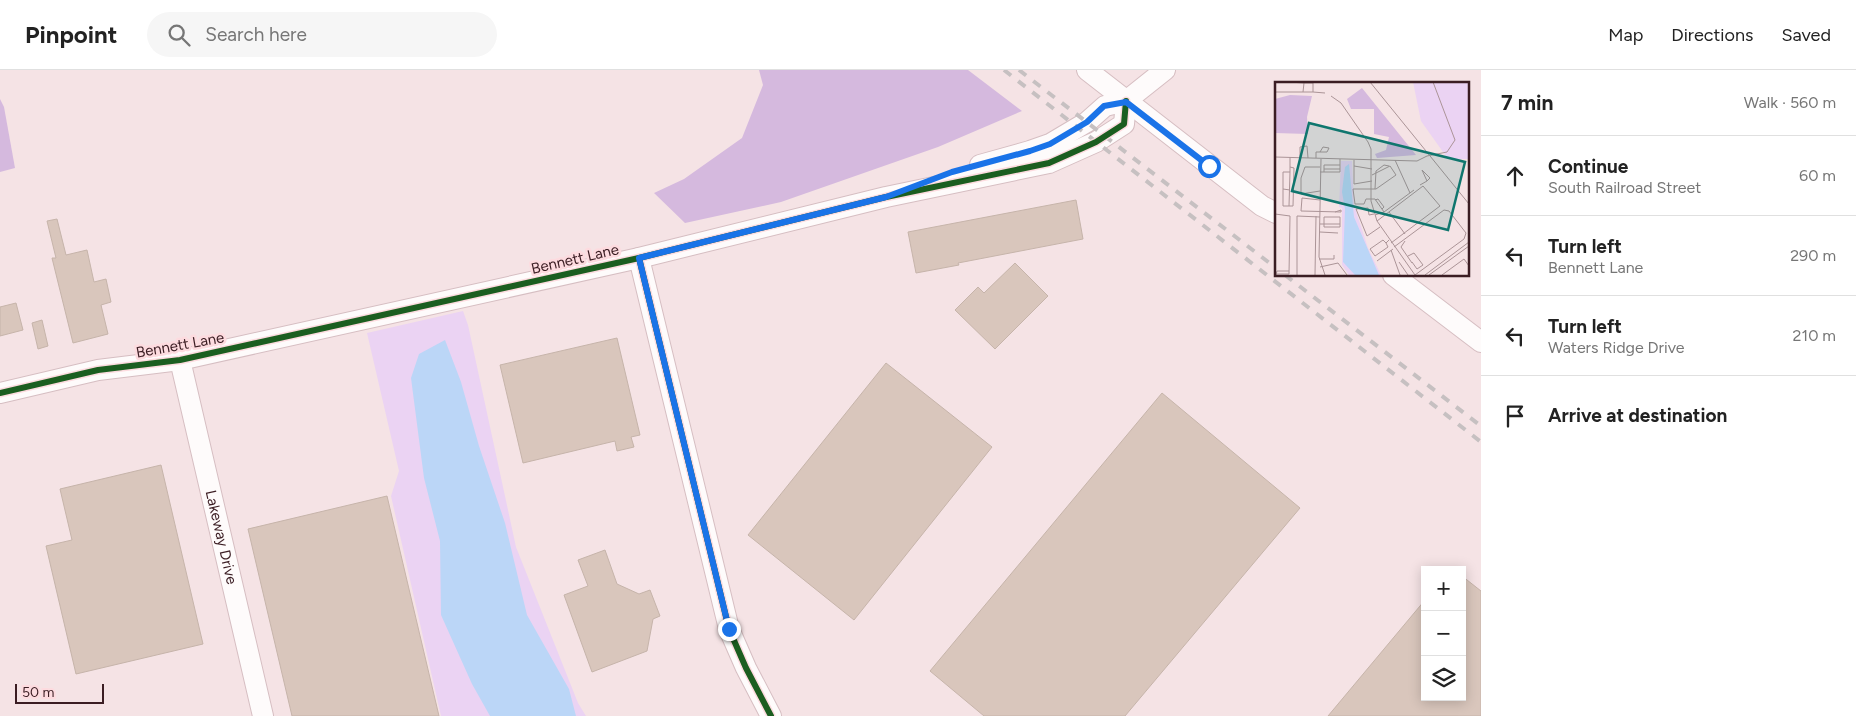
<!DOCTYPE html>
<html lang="en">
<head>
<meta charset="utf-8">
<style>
	body { margin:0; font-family:Figtree,sans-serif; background:#f6f6f6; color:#222 }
	.controls { position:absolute; right:15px; bottom:15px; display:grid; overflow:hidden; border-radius:0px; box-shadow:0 2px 12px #0003 }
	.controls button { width:45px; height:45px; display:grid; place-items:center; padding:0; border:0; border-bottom:1px solid #e0e0e0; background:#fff; color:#222; font:25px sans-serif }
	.scale { position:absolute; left:15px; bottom:12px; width:89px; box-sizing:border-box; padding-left:5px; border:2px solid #3b1d23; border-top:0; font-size:14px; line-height:18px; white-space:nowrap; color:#3b1d23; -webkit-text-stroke:4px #fddbdf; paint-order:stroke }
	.stop { position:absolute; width:15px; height:15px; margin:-11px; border:4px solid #1a73e8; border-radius:50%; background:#fff }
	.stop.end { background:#1a73e8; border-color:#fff; box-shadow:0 1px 5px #0008 }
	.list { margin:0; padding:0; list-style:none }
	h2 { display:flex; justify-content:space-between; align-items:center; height:65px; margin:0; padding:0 20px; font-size:21px }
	h2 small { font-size:16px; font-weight:400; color:#767676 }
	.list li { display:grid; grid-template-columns:32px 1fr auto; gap:15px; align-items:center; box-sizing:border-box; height:80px; padding:0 20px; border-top:1px solid #e0e0e0 }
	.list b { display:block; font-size:19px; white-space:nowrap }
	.list p { margin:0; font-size:16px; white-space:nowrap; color:#767676 }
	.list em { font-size:16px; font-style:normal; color:#767676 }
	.icon { flex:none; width:28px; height:28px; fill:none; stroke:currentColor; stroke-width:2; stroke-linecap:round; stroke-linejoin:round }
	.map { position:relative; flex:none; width:1481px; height:646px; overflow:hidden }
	header { display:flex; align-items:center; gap:30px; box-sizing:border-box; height:70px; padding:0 25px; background:#fff; border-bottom:1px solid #e0e0e0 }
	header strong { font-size:24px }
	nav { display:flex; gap:28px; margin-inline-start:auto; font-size:18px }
	.search { width:350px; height:45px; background:#f6f6f6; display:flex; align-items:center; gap:12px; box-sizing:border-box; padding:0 18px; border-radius:28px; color:#767676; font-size:19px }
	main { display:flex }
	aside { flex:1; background:#fff }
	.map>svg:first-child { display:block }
	.green { fill:#ebd3f3 }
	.forest { fill:#d5b9de }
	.water { fill:#bbd6f7 }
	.building { fill:#d9c6bc; stroke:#c6b4aa }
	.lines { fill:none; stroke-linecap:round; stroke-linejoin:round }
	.secondary-casing { stroke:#d6bec2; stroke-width:22 }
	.secondary { stroke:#fefbfb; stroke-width:20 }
	.rail { stroke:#c6c0c1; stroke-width:4; stroke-dasharray:9 9; stroke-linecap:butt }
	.cycleway-casing { stroke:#fddbdf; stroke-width:9 }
	.cycleway { stroke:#1b5e20; stroke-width:6 }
	.route { stroke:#1a73e8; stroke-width:6 }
	.labels { text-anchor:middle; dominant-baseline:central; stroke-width:5; stroke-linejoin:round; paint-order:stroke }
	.street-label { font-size:15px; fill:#3b1d23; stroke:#fddbdf }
	.inset-road { fill:none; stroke:#ab9497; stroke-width:1 }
	.view { fill:#0f766e; fill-opacity:0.15; stroke:#0f766e; stroke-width:2.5 }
	.inset-edge { fill:none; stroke:#3b1d23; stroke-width:2.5 }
</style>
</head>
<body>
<header>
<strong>Pinpoint</strong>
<div class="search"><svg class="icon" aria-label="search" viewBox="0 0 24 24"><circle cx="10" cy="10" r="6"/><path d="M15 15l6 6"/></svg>Search here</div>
<nav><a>Map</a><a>Directions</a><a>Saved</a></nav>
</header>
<main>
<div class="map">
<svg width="1481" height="646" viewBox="0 0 1481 646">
	<rect width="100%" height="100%" fill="#f5e3e5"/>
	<path class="green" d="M463 241 468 255 516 477 578 633 586 646H441L391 426 399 401 367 263Z"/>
	<g class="forest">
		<path d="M759 0H968L1022 41 938 77 781 132 685 153 654 123 684 109 742 68 763 15Z"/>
		<path d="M0 29 4 37 15 98 0 102Z"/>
	</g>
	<path class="water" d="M445 270 461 312 479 376 505 453 527 545 569 619 576 646H490L472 614 441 545 440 471 424 408 411 308 419 284Z"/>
	<g class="building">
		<path d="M1076 130 1083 169 958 193 959 195 916 203 908 162Z"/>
		<path d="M57 149 66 185 87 180 94 212 106 209 111 232 101 235 108 264 73 273 52 188H56L47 151Z"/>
		<path d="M1015 193 1048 226 995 279 955 240 978 217 984 223Z"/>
		<path d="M16 233 23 260 0 266V237Z"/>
		<path d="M42 250 48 276 38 279 32 253Z"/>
		<path d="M617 268 640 365 631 367 634 377 617 381 615 371 523 393 500 295Z"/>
		<path d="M886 293 992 377 854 550 748 465Z"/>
		<path d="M1162 323 1300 438 1125 646H984L930 601Z"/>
		<path d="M161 395 203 574 76 604 46 476 72 470 60 419Z"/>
		<path d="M387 426 439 646H292L248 459Z"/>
		<path d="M605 480 617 514 639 524 650 520 660 546 653 549 647 581 592 602 564 525 588 516 578 490Z"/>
		<path d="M1462 506 1481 521V646H1328L1425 530V627H1462Z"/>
	</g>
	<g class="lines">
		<defs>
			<g id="secondary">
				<path d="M1087 0 1262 136 1276 143"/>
				<path d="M980 95 1030 81 1050 74 1087 52 1105 36 1126 31 1165 0"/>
				<path d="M639 188 729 559 746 598 771 646"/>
				<path d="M1393 205 1481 272"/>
				<path id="s1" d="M180 290 263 646"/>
				<path d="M0 323 98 300 180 290 639 188 886 127 1049 93 1096 72 1124 54 1126 31"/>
			</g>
		</defs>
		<use href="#secondary" class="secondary-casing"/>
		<use href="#secondary" class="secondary"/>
		<g class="rail">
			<path d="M1004 0 1481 372"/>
			<path d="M1019 0 1276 198"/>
			<path d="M1285 205 1481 356"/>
		</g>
		<defs>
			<g id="cycleway">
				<path d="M639 188 729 559 746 598 771 646"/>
				<path d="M0 323 98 300 180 290 639 188 886 127 1049 93 1096 72 1124 54 1126 31"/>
			</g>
		</defs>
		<use href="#cycleway" class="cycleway-casing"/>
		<use href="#cycleway" class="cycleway"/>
	</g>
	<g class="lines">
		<path class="route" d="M729 559 639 188 886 127 952 102 1030 81 1050 74 1087 52 1104 36 1126 32 1209 96"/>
	</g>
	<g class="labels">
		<g class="street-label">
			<text transform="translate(575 189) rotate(-13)">Bennett Lane</text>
			<text transform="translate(180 275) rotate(-10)">Bennett Lane</text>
			<text stroke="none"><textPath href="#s1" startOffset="182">Lakeway Drive</textPath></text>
		</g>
	</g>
	<g transform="translate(1275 12)">
		<rect width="194" height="194" fill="#f5e3e5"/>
		<path d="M138 0H194V77H173L146 39ZM66 79H77L79 123 93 166 106 193H74L67 183V126L64 125Z" fill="#ebd3f3"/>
		<path d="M87 6 141 73 102 76 100 72 111 68 114 55 99 52V27H76L72 17ZM15 13 37 14 32 35 33 52 0 51V17Z" fill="#d5b9de"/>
		<path d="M74 82 79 135 104 193H80L68 180 70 127 67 110 70 85Z" fill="#bbd6f7"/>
		<path class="inset-road" d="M14 0 29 1M38 0V10L50 11M45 0H67M95 0 194 122M0 10H38M28 10 29 1H38M56 14 66 21 93 60 96 67V119L102 139 140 193M152 74 172 70 180 58 158 0M0 75 142 79 152 74M25 75V65L32 64 33 76M41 76V70H52L54 66 48 65 45 70M46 77 44 175 50 193M79 78V102L97 99M120 78 135 111M79 84 97 87M49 87H65M45 90H65V77M49 90V83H65M97 93 115 84 121 93 101 107H78L80 122H89L91 117H100L109 130 100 133M145 103 152 99 155 96 147 88 152 99M8 107V124H18L19 86 15 85V75M100 107 101 89 109 83 114 84M15 108 8 107V90H15V85M45 109 26 112V96L30 85H45M45 118 27 116 26 129 66 130V128L60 130M100 118 103 117 109 125 107 127M14 124 15 90M109 130 139 108M114 130 130 152M0 132 15 134 14 192H1M99 132 94 133 93 126 81 127 92 154 105 145M102 139 148 104 165 124 116 161M45 142H65V135H49V145H65V142M45 150 63 151M130 159 126 165 137 181M111 161 113 165 100 174 95 167 108 158 111 161 114 158M119 165 169 128 174 129 191 151 189 157 140 193M116 168 125 193M133 174 139 171 148 183 142 187 137 180M44 177H59V173M102 179 118 167M124 180 133 193M45 185 63 181 72 193M1 193 2 189H14M22 193V134L45 135M40 193 41 134M150 193 194 160M154 193 194 164M167 193 189 177 194 184"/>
		<path class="view" d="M34 41 190 80 173 148 17 109Z"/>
		<rect width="194" height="194" class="inset-edge"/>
	</g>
</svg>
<div class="controls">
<button>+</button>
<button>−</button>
<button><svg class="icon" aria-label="layers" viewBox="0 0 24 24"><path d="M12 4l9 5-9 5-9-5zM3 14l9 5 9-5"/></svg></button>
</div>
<div class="scale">50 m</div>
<div class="stop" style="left:1209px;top:96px"></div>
<div class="stop end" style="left:729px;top:559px"></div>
</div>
<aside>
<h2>7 min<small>Walk · 560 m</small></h2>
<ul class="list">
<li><svg class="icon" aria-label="ahead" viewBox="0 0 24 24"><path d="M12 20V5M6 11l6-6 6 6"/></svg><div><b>Continue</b><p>South Railroad Street</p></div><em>60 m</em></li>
<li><svg class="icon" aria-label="left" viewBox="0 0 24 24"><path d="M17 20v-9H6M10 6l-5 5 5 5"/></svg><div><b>Turn left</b><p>Bennett Lane</p></div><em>290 m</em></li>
<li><svg class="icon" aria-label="left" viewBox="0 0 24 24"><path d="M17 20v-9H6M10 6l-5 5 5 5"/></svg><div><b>Turn left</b><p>Waters Ridge Drive</p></div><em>210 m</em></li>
<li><svg class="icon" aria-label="arrive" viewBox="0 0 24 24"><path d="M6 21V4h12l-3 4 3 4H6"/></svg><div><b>Arrive at destination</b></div></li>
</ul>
</aside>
</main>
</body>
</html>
